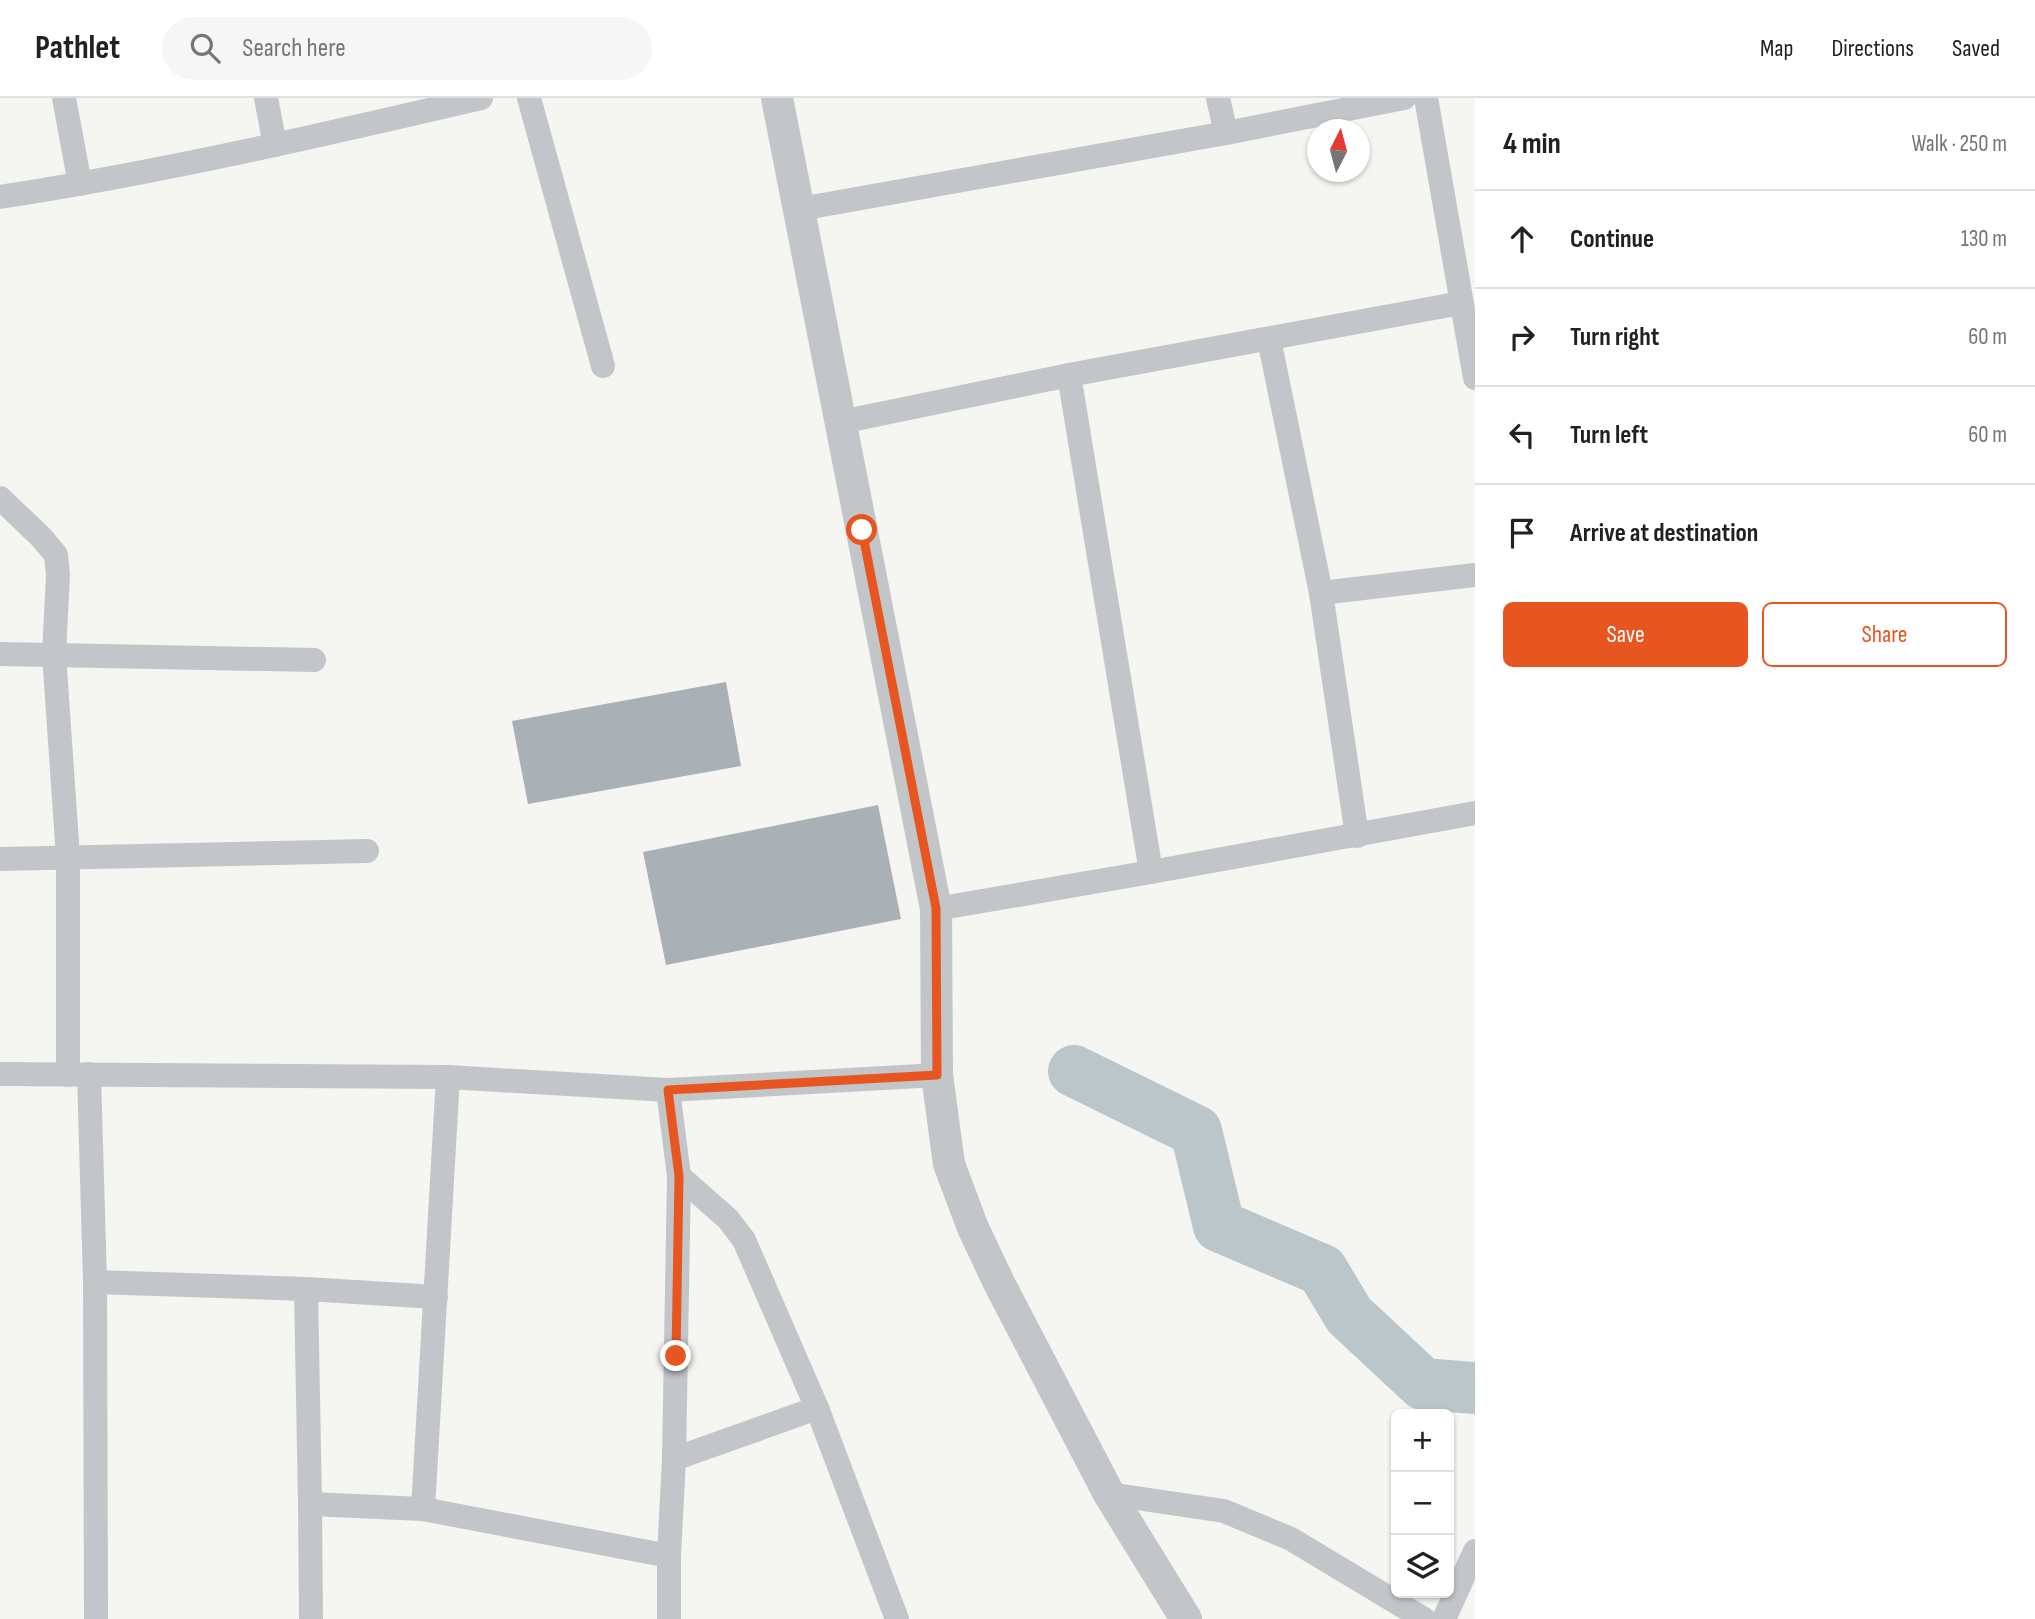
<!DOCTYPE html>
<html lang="en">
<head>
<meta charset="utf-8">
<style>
	body { margin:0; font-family:"Sofia Sans Condensed",sans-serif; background:#f6f6f6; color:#202124 }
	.controls { position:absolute; right:21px; bottom:21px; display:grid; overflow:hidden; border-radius:10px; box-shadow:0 2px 5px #0004 }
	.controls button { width:63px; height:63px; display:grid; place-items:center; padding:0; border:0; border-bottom:2px solid #e0e0e0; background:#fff; color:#202124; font:35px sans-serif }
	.compass { position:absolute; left:1307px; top:21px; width:63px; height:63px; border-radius:50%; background:#fff; box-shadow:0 2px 5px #0004; rotate:6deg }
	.stop { position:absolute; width:21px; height:21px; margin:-16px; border:5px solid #e75520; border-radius:50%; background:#fff }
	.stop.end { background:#e75520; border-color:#fff; box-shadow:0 2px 7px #0008 }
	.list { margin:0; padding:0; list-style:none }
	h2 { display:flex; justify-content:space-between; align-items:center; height:91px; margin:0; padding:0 28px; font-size:30px }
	h2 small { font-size:23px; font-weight:400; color:#757577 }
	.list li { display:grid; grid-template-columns:46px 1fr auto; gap:21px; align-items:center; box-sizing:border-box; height:98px; padding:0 28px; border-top:2px solid #e0e0e0 }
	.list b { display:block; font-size:26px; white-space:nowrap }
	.list em { font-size:23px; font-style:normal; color:#757577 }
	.actions { display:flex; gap:14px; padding:21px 28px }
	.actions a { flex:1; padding:16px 0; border:2px solid #e75520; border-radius:10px; text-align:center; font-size:24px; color:#e75520 }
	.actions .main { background:#e75520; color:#fff }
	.icon { flex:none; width:38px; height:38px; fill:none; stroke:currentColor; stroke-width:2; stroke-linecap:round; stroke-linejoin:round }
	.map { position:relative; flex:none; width:1475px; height:1521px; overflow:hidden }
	header { display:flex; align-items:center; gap:42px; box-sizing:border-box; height:98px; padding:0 35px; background:#fff; border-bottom:2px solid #e0e0e0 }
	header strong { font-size:33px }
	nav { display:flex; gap:38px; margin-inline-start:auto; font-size:24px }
	.search { width:490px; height:63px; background:#f6f6f6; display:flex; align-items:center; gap:18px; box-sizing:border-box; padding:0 24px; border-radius:38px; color:#757577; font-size:26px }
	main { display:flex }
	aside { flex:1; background:#fff }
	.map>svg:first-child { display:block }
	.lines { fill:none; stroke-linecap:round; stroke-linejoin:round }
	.river { stroke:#bac6ca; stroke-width:52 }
	.building { fill:#a9b1b7 }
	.minor { stroke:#c2c6c9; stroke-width:24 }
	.tertiary { stroke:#c2c6c9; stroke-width:32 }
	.route { stroke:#e75520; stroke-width:9 }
</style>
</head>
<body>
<header>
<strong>Pathlet</strong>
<div class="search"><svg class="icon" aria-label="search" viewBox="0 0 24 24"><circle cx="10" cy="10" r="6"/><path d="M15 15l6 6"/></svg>Search here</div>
<nav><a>Map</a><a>Directions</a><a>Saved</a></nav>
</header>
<main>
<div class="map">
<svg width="1475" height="1521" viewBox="0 0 1475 1521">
	<rect width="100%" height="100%" fill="#f5f5f1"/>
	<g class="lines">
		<path class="river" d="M1074 973 1196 1033 1219 1128 1322 1172 1349 1217 1423 1286 1475 1290"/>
	</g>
	<g class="building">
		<path d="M726 584 741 668 528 706 512 623Z"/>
		<path d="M878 707 901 821 666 867 643 754Z"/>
	</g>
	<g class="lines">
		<g class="minor">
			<path d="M64 0 80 86"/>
			<path d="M266 0 275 47"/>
			<path d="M529 0 603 268"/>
			<path d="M1426 0 1475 280"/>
			<path d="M1226 35 1404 0"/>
			<path d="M0 99C162 74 322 37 481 0"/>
			<path d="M800 111 1226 35 1218 0"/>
			<path d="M1269 241 1321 495 1357 738"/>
			<path d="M1069 277 1151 774"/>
			<path d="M841 324 1069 277 1461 205"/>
			<path d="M0 400 41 439 56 457 58 477 54 556 68 759V977"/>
			<path d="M1321 495 1475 477"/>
			<path d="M0 556 314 562"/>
			<path d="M0 761 367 753"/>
			<path d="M936 811 1151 774 1475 715"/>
			<path d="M0 976 448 979 668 992 937 977"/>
			<path d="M89 976 95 1184 96 1521"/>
			<path d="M668 992 679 1078 674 1361 669 1458V1521"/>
			<path d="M679 1078 728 1121 744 1142 817 1310 897 1521"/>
			<path d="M95 1184 306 1191"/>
			<path d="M436 1199 306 1191 310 1406 423 1411 669 1458"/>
			<path d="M674 1361 817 1310"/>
			<path d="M1109 1396 1224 1413 1291 1441 1424 1521"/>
			<path d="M310 1406 311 1521"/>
			<path d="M423 1411 448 979"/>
			<path d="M1444 1521 1475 1453"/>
		</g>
		<path class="tertiary" d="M777 0 936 811 937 977 949 1066 973 1130 1000 1187 1109 1396 1186 1521"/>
	</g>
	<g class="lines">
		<path class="route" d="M676 1258 679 1078 668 992 937 977 936 810 862 432"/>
	</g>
</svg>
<div class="controls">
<button>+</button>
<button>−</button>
<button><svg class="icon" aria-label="layers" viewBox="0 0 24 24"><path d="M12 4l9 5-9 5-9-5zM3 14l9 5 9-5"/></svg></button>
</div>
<svg class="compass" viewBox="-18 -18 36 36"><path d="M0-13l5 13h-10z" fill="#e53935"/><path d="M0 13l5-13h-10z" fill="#757577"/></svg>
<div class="stop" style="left:862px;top:432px"></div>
<div class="stop end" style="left:676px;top:1258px"></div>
</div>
<aside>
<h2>4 min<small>Walk · 250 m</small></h2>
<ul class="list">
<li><svg class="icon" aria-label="ahead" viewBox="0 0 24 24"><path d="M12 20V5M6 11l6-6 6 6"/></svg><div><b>Continue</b></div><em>130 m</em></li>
<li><svg class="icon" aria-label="right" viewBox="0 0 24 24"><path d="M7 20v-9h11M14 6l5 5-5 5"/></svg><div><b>Turn right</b></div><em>60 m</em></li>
<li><svg class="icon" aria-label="left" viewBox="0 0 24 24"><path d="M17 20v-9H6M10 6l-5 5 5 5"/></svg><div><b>Turn left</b></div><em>60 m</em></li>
<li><svg class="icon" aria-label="arrive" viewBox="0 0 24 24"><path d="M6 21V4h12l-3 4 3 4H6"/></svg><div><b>Arrive at destination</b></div></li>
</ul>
<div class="actions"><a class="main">Save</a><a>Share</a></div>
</aside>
</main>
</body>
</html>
